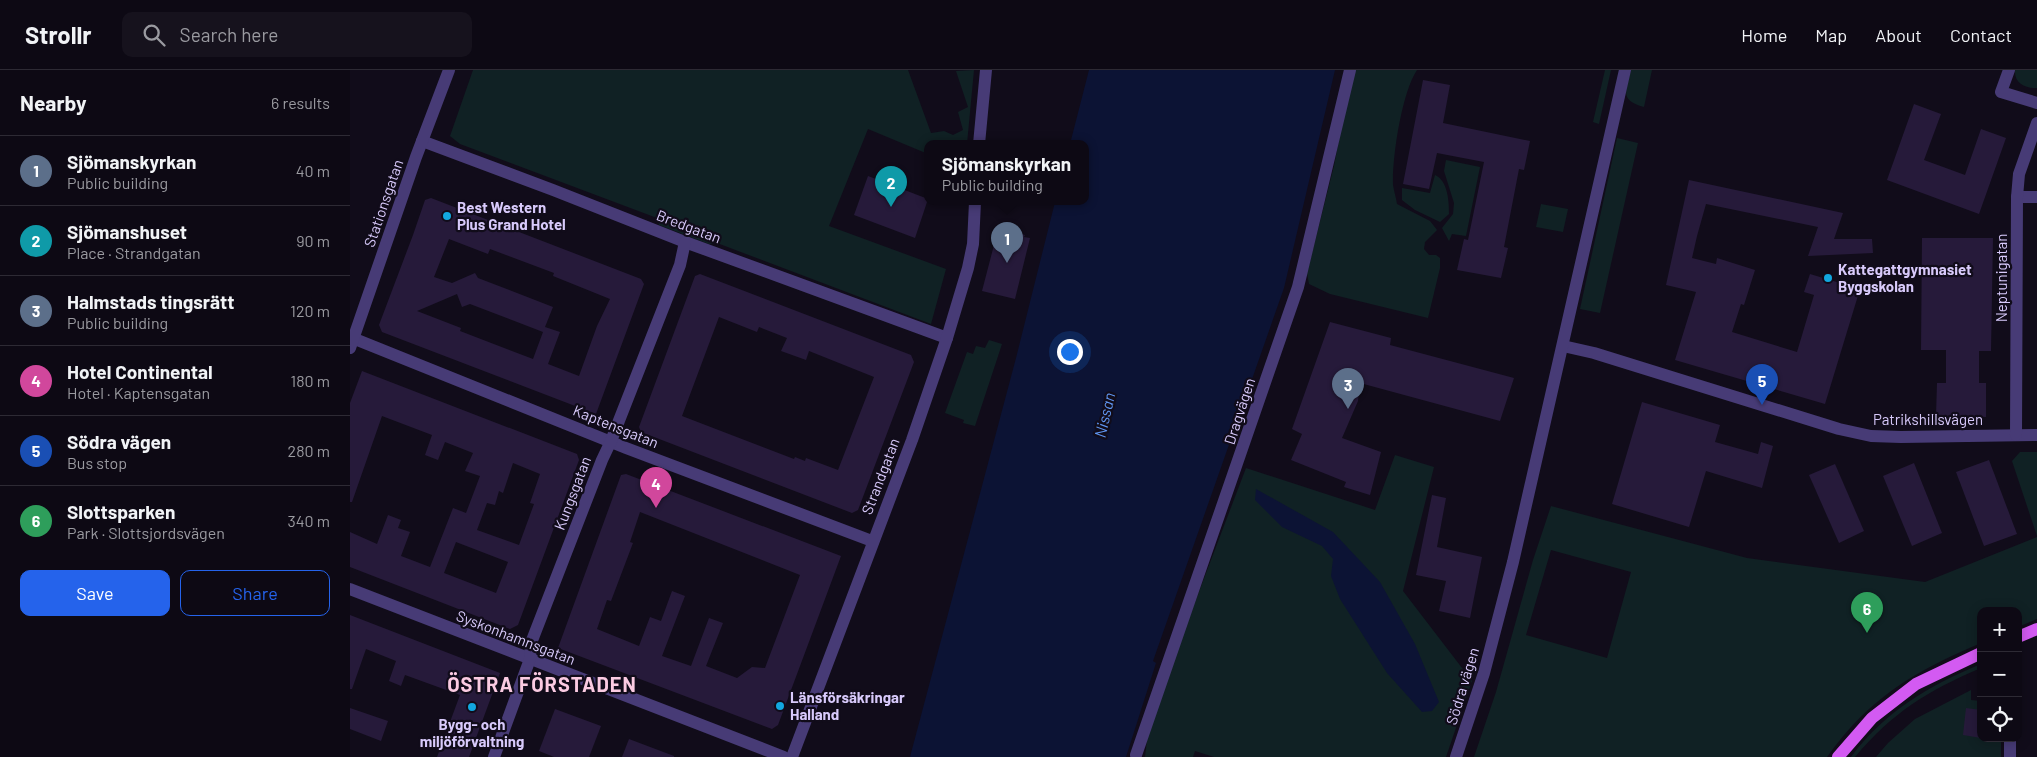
<!DOCTYPE html>
<html lang="en">
<head>
<meta charset="utf-8">
<style>
	body { margin:0; font-family:Barlow,sans-serif; background:#16121d; color:#f1f3f6 }
	.controls { position:absolute; right:15px; bottom:15px; display:grid; overflow:hidden; border-radius:10px; box-shadow:0 2px 12px #0003 }
	.controls button { width:45px; height:45px; display:grid; place-items:center; padding:0; border:0; border-bottom:1px solid #2d2a34; background:#0d0914; color:#f1f3f6; font:25px sans-serif }
	.you { position:absolute; left:719px; top:281px; width:18px; height:18px; margin:-12px; border:4px solid #fff; border-radius:50%; background:#1a73e8; box-shadow:0 0 0 8px #1a73e833 }
	.badge { display:grid; place-items:center; width:32px; height:32px; border-radius:50%; background:#2563eb; color:#fff; font-size:16px; font-weight:700 }
	.pin { position:absolute; translate:-50% -41px; filter:drop-shadow(0 1px 2px #0008) }
	.pin::after { content:''; position:absolute; top:26px; width:18px; height:15px; background:inherit; clip-path:polygon(0 0,100% 0,50% 100%) }
	.popup { position:absolute; left:574px; top:70px; width:165px; height:65px; box-sizing:border-box; display:grid; place-content:center; border-radius:10px; background:#0d0914; filter:drop-shadow(0 1px 4px #0005); font-size:16px; white-space:nowrap; color:#9a9aa0 }
	.popup b { font-size:19px; color:#f1f3f6 }
	.popup::after { content:''; position:absolute; left:50%; top:100%; margin-left:-10px; border:10px solid transparent; border-top-color:#0d0914 }
	.list { margin:0; padding:0; list-style:none }
	h2 { display:flex; justify-content:space-between; align-items:center; height:65px; margin:0; padding:0 20px; font-size:21px }
	h2 small { font-size:16px; font-weight:400; color:#9a9aa0 }
	.list li { display:grid; grid-template-columns:32px 1fr auto; gap:15px; align-items:center; box-sizing:border-box; height:70px; padding:0 20px; border-top:1px solid #2d2a34 }
	.list b { display:block; font-size:19px; white-space:nowrap }
	.list p { margin:0; font-size:16px; white-space:nowrap; color:#9a9aa0 }
	.list em { font-size:16px; font-style:normal; color:#9a9aa0 }
	.actions { display:flex; gap:10px; padding:15px 20px }
	.actions a { flex:1; padding:11px 0; border:1px solid #2563eb; border-radius:10px; text-align:center; font-size:18px; color:#2563eb }
	.actions .main { background:#2563eb; color:#fff }
	.icon { flex:none; width:28px; height:28px; fill:none; stroke:currentColor; stroke-width:2; stroke-linecap:round; stroke-linejoin:round }
	.map { position:relative; flex:none; width:1687px; height:687px; overflow:hidden }
	header { display:flex; align-items:center; gap:30px; box-sizing:border-box; height:70px; padding:0 25px; background:#0d0914; border-bottom:1px solid #2d2a34 }
	header strong { font-size:24px }
	nav { display:flex; gap:28px; margin-inline-start:auto; font-size:18px }
	.search { width:350px; height:45px; background:#16121d; display:flex; align-items:center; gap:12px; box-sizing:border-box; padding:0 18px; border-radius:10px; color:#9a9aa0; font-size:19px }
	main { display:flex }
	aside { flex:1; background:#0d0914 }
	.map>svg:first-child { display:block }
	.green { fill:#102124; fill-rule:evenodd }
	.water { fill:#0c1334 }
	.building { fill:#261a3a; fill-rule:evenodd }
	.lines { fill:none; stroke-linecap:round; stroke-linejoin:round }
	.minor { stroke:#473b76; stroke-width:12 }
	.major { stroke:#d35af2; stroke-width:12 }
	.poi-dot { fill:#12a7df; stroke:#110c1a; stroke-width:2 }
	.labels { text-anchor:middle; dominant-baseline:central; stroke-width:4.5; stroke-linejoin:round; paint-order:stroke }
	.street-label { font-size:15px; fill:#d8cafb; stroke:#110c1a }
	.poi-label { font-size:15px; font-weight:bold; fill:#d8cafb; stroke:#110c1a; text-anchor:start }
	.water-label { font-size:16px; font-style:italic; fill:#6096f2; stroke:#110c1a }
	.district-label { font-size:20px; font-weight:bold; letter-spacing:1px; fill:#fbcbe2; stroke:#110c1a }
</style>
</head>
<body>
<header>
<strong>Strollr</strong>
<div class="search"><svg class="icon" aria-label="search" viewBox="0 0 24 24"><circle cx="10" cy="10" r="6"/><path d="M15 15l6 6"/></svg>Search here</div>
<nav><a>Home</a><a>Map</a><a>About</a><a>Contact</a></nav>
</header>
<main>
<aside>
<h2>Nearby<small>6 results</small></h2>
<ul class="list">
<li><span class="badge" style="background:#5c6f8a">1</span><div><b>Sjömanskyrkan</b><p>Public building</p></div><em>40 m</em></li>
<li><span class="badge" style="background:#0f9aa8">2</span><div><b>Sjömanshuset</b><p>Place · Strandgatan</p></div><em>90 m</em></li>
<li><span class="badge" style="background:#5c6f8a">3</span><div><b>Halmstads tingsrätt</b><p>Public building</p></div><em>120 m</em></li>
<li><span class="badge" style="background:#d1479c">4</span><div><b>Hotel Continental</b><p>Hotel · Kaptensgatan</p></div><em>180 m</em></li>
<li><span class="badge" style="background:#1a4fb4">5</span><div><b>Södra vägen</b><p>Bus stop</p></div><em>280 m</em></li>
<li><span class="badge" style="background:#2e9e5b">6</span><div><b>Slottsparken</b><p>Park · Slottsjordsvägen</p></div><em>340 m</em></li>
</ul>
<div class="actions"><a class="main">Save</a><a>Share</a></div>
</aside>
<div class="map">
<svg width="1687" height="687" viewBox="0 0 1687 687">
	<rect width="100%" height="100%" fill="#110c1a"/>
	<g class="green">
		<path d="M123 0H558L581 63 594 61 603 65 613 60 608 42 618 37 606 1 624 0 617 74H578V84L518 59 479 156 596 199 581 254 367 173 359 174 309 155 307 148 110 74 100 66Z"/>
		<path d="M1002 0H1067C1052 22 1042 87 1043 115 1044 121 1046 128 1047 134L1080 151 1087 160 1075 172 1074 179 1079 185H1086L1090 188V198L1078 248 980 224 959 214 957 203 984 96Z"/>
		<path d="M1255 0H1261L1249 54 1243 52Z"/>
		<path d="M1281 0H1302L1294 37C1269 30 1276 21 1281 0Z"/>
		<path d="M1665 0H1687V18C1675 19 1664 13 1665 0Z"/>
		<path d="M1267 68 1288 73 1250 243 1230 239Z"/>
		<path d="M1096 90 1130 97 1116 166 1102 164 1099 171 1092 158 1103 144 1104 133 1094 101Z"/>
		<path d="M1085 105C1098 111 1099 131 1099 144L1090 152 1065 140 1052 130V118L1080 123Z"/>
		<path d="M1191 134 1218 139 1213 162 1186 157Z"/>
		<path d="M639 270 652 274 625 356 613 353 614 350 595 343 617 282 623 284 626 276 635 278Z"/>
		<path d="M1670 382H1687V466L1662 391Z"/>
		<path d="M1045 385 1084 397 1053 521 1122 611 1096 687H864L845 681 843 687H795L799 653 896 398 1025 440Z"/>
		<path d="M1201 436 1397 488 1575 512 1687 467V549L1668 557V541H1631V573C1565 601 1520 627 1477 687H1124L1146 622 1183 490ZM1201 480 1281 502 1257 588 1176 565Z"/>
		<path d="M1631 594V598C1577 621 1543 642 1505 687H1501C1534 642 1580 615 1631 594Z"/>
		<path d="M1621 620V630L1631 631V668H1651V687H1526L1538 673 1565 649Z"/>
	</g>
	<g class="water">
		<path d="M739 0H985L934 218 803 591 806 593 776 687H560L666 288 705 132H736V74H720Z"/>
		<path d="M906 419 983 462 1030 512 1065 574 1089 632 1082 641 1072 642 1037 603 990 529 981 506 983 489 972 476 932 457 905 430Z"/>
	</g>
	<g class="building">
		<path d="M1073 10 1100 15 1093 53 1180 71 1174 100 1169 99 1154 177 1158 178 1151 208 1107 200 1114 169 1118 170 1134 92 1087 83 1079 119 1053 114Z"/>
		<path d="M1564 34 1591 44 1574 90 1615 105 1631 59 1656 68 1629 144 1537 110Z"/>
		<path d="M518 106 578 129 565 168 504 145Z"/>
		<path d="M1339 110 1493 143 1484 169H1522L1523 183 1458 186 1468 157 1356 134 1347 166 1342 188 1366 194 1367 188 1405 200 1394 235 1391 234 1382 262 1447 282 1464 225 1454 222 1460 204 1510 219 1475 334 1325 290 1346 222 1316 215Z"/>
		<path d="M81 128 291 209 294 214 246 344 32 262 29 255 63 165 75 130ZM99 169 138 184 140 179 204 203 203 206 260 229 247 256 229 306 198 294 210 262 195 257 203 237 128 208 125 203 102 213 84 207ZM107 224 112 237 120 234 193 262 183 289 110 261 111 258 67 241Z"/>
		<path d="M662 161 675 165 674 167 680 168 665 229 632 221 644 175 658 179Z"/>
		<path d="M1572 168H1643L1641 281H1629V313H1636V347L1586 346 1587 313H1596V280H1571Z"/>
		<path d="M350 204 561 285 564 292 508 440 502 443 291 362 289 357 345 206ZM369 247 407 262 409 257 437 268 431 281 456 290 459 281 524 307 488 400 456 388 455 391 445 387 444 389 332 346Z"/>
		<path d="M980 252 1041 268 1040 275 1164 308 1150 351 1010 313 1008 331 992 368 1031 382 1020 425 994 417 996 412 941 390 952 364 942 359Z"/>
		<path d="M12 301 227 384 229 390 168 555 160 559 0 497V462L27 474 38 445 51 450 48 458 60 462 51 486 80 497 103 438 116 443 130 406 115 401 123 383 95 372 88 390 75 385 82 365 32 346 2 432H0V333ZM163 393 190 404 180 433 184 434 169 475 127 460 137 433 145 435 149 421 153 423ZM106 472 158 492 146 523 94 503Z"/>
		<path d="M1292 332 1370 355 1365 372 1408 384 1411 372 1423 376 1412 418 1356 401 1339 457 1262 434Z"/>
		<path d="M1639 390 1667 464 1634 476 1606 402Z"/>
		<path d="M1564 393 1592 463 1562 476 1533 406Z"/>
		<path d="M1485 394 1514 461 1489 473 1459 405Z"/>
		<path d="M276 404 491 486 428 655 422 659 208 578 271 405ZM290 442 450 505 415 598 402 597 387 608 356 596 373 553 359 548 341 596 312 586 335 526 322 521 311 551 300 547 289 576 247 559 257 530 261 531 283 473 280 472Z"/>
		<path d="M1082 425 1096 428 1087 477 1132 487 1120 548 1089 541 1096 511 1066 505Z"/>
		<path d="M0 545 150 603 119 687H87L110 625 55 605 51 616 39 611 46 591 16 579 2 619H0Z"/>
		<path d="M0 638 38 651 31 671 0 659Z"/>
		<path d="M1616 638 1631 640V668L1613 665Z"/>
		<path d="M205 639 251 656 239 687H204L189 681Z"/>
		<path d="M279 669 324 686V687H272Z"/>
	</g>
	<g class="lines">
		<g class="minor">
			<path d="M1659 0 1651 22 1687 33"/>
			<path d="M72 71 203 120 335 172 597 268"/>
			<path d="M629 74 636 0"/>
			<path d="M1667 127H1687"/>
			<path d="M0 267 276 378 522 471"/>
			<path d="M1213 276 1244 283 1489 359 1521 366 1551 367 1687 365"/>
			<path d="M0 278 66 87 99 0"/>
			<path d="M1666 365 1667 127 1669 104 1687 53"/>
			<path d="M0 519 434 687"/>
			<path d="M786 685 948 217 1000 0"/>
			<path d="M144 687 180 589 181 573 252 390 261 371 330 195 335 172"/>
			<path d="M442 687 562 370 597 268 618 198 623 174 625 132"/>
			<path d="M1106 687 1134 603 1163 492 1275 0"/>
			<path d="M1660 687V668"/>
		</g>
		<g class="major">
			<path d="M1668 567 1687 559"/>
			<path d="M1488 687 1522 648 1566 614 1631 583"/>
		</g>
	</g>
	<g class="poi-dot">
		<circle cx="97" cy="146" r="5"/>
		<circle cx="1478" cy="208" r="5"/>
		<circle cx="430" cy="636" r="5"/>
		<circle cx="122" cy="637" r="5"/>
	</g>
	<g class="labels">
		<g class="street-label">
			<text transform="translate(33 133) rotate(-71)">Stationsgatan</text>
			<text transform="translate(339 156) rotate(21)">Bredgatan</text>
			<text transform="translate(1651 208) rotate(-90)">Neptunigatan</text>
			<text transform="translate(889 341) rotate(-72)">Dragvägen</text>
			<text x="1578" y="349">Patrikshillsvägen</text>
			<text transform="translate(266 356) rotate(22)">Kaptensgatan</text>
			<text transform="translate(530 406) rotate(-69)">Strandgatan</text>
			<text transform="translate(222 423) rotate(-69)">Kungsgatan</text>
			<text transform="translate(166 567) rotate(21)">Syskonhamnsgatan</text>
			<text transform="translate(1112 616) rotate(-73)">Södra vägen</text>
		</g>
		<g class="poi-label">
			<text x="107" y="137">Best Western<tspan x="107" dy="17">Plus Grand Hotel</tspan></text>
			<text x="1488" y="199">Kattegattgymnasiet<tspan x="1488" dy="17">Byggskolan</tspan></text>
			<text x="440" y="627">Länsförsäkringar<tspan x="440" dy="17">Halland</tspan></text>
			<text x="122" y="654" text-anchor="middle">Bygg- och<tspan x="122" dy="17">miljöförvaltning</tspan></text>
		</g>
		<g class="water-label">
			<text transform="translate(754 345) rotate(-77)">Nissan</text>
		</g>
		<g class="district-label">
			<text x="192" y="614">ÖSTRA FÖRSTADEN</text>
		</g>
	</g>
</svg>
<div class="controls">
<button>+</button>
<button>−</button>
<button><svg class="icon" aria-label="locate" viewBox="0 0 24 24"><circle cx="12" cy="12" r="6"/><path d="M12 2v4M12 18v4M2 12h4M18 12h4"/></svg></button>
</div>
<div class="you"></div>
<div class="pin badge" style="left:657px;top:193px;background:#5c6f8a">1</div>
<div class="popup"><b>Sjömanskyrkan</b>Public building</div>
<div class="pin badge" style="left:541px;top:137px;background:#0f9aa8">2</div>
<div class="pin badge" style="left:998px;top:339px;background:#5c6f8a">3</div>
<div class="pin badge" style="left:306px;top:438px;background:#d1479c">4</div>
<div class="pin badge" style="left:1412px;top:335px;background:#1a4fb4">5</div>
<div class="pin badge" style="left:1517px;top:563px;background:#2e9e5b">6</div>
</div>
</main>
</body>
</html>
